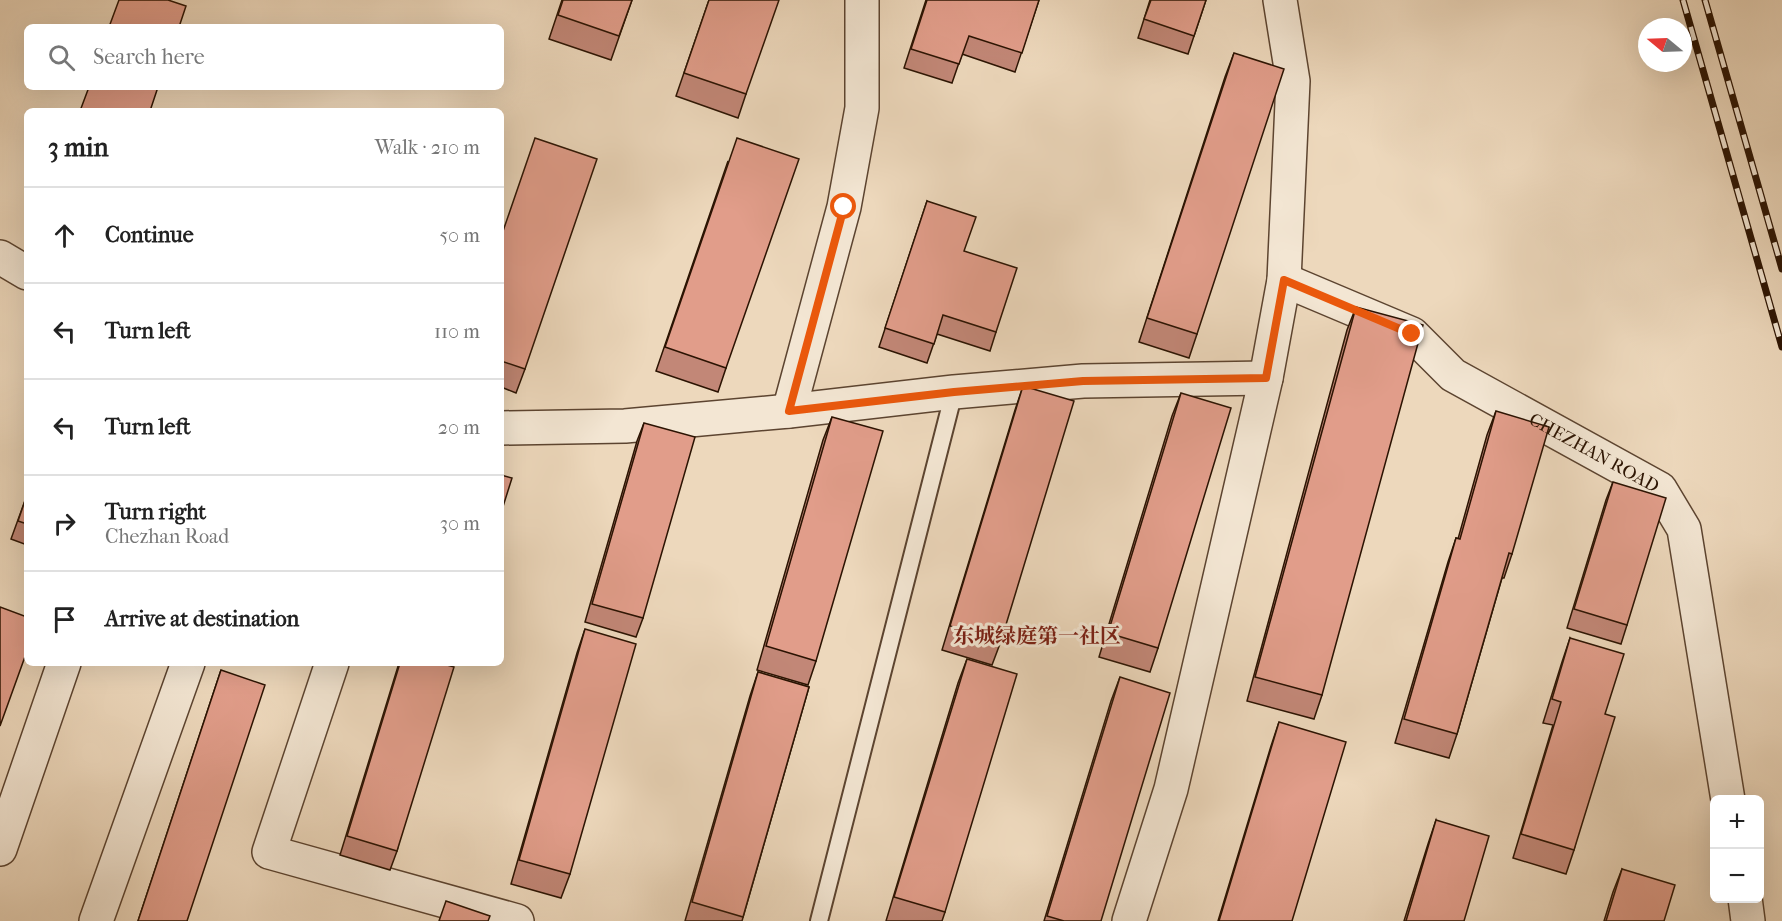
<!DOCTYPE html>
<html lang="en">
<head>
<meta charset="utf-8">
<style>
	body { margin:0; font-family:"IM FELL French Canon","Noto Serif SC",serif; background:#f2f2f2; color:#222 }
	.controls { position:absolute; right:18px; bottom:18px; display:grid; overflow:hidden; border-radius:9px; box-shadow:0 6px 24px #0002 }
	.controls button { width:54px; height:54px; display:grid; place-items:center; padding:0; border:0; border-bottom:2px solid #e0e0e0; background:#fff; color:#222; font:30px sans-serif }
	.compass { position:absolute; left:1638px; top:18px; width:54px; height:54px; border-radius:50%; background:#fff; box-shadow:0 6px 24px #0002; rotate:289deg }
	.stop { position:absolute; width:18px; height:18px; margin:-14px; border:4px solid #ea580c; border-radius:50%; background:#fff }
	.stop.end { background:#ea580c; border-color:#fff; box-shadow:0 2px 6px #0008 }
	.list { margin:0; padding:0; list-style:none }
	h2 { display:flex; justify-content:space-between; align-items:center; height:78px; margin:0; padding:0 24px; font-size:26px }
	h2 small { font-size:20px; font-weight:400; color:#767676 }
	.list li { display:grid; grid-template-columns:39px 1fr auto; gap:18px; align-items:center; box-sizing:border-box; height:96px; padding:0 24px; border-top:2px solid #e0e0e0 }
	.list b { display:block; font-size:22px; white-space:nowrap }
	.list p { margin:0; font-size:20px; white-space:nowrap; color:#767676 }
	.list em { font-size:20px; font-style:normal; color:#767676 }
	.icon { flex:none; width:33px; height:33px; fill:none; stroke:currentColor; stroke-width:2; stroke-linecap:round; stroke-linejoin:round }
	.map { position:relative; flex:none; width:1782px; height:921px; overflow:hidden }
	.search { position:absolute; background:#fff; box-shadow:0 6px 24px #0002; left:24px; top:24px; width:480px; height:66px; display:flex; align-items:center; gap:15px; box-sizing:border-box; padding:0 21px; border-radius:9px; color:#767676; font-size:22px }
	.panel { position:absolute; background:#fff; box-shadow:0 6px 24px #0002; left:24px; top:108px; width:480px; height:558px; border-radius:9px }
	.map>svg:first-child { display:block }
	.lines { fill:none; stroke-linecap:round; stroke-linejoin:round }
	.service-casing { stroke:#5c4430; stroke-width:20 }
	.minor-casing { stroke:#5c4430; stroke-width:36 }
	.service { stroke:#f3e6d3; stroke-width:16 }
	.minor { stroke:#f3e6d3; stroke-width:33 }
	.rail-casing { stroke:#2b1302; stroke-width:7 }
	.rail { stroke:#f3e6d3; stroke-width:4.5; stroke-dasharray:14; stroke-linecap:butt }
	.wall { fill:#c28777; stroke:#2b1302; stroke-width:1.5 }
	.building { fill:#e19d8a; stroke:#2b1302; stroke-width:1.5 }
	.route { stroke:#ea580c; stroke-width:8 }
	.labels { text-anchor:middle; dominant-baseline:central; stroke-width:6; stroke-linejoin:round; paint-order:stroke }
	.street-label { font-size:18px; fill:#2b1302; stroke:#f3e6d3 }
	.quarter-label { font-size:21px; font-weight:bold; fill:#7a1f14; stroke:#f3e6d3 }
</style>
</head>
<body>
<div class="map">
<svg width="1782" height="921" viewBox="0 0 1782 921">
	<rect width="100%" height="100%" fill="#edd8bc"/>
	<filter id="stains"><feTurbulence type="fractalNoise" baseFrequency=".00333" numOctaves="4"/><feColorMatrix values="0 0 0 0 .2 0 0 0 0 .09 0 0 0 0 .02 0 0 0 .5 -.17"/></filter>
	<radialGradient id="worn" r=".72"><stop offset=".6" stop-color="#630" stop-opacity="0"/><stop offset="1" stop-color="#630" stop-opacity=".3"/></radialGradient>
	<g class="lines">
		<defs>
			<path id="service" d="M819 921 954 392"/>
			<g id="minor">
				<path d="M0 257 27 273"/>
				<path id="s1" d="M1284 280 1412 334 1453 375 1660 489 1684 529 1728 800"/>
				<path d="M789 411 844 207 862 108V0"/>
				<path d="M501 428 625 426 789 411 954 392 1083 381 1266 378"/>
				<path d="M332 663 269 852 517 921"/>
				<path d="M0 849 64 663"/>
				<path d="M1745 898 1748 921"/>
				<path d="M96 921 188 663"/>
				<path d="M1129 921 1171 789 1266 378 1284 280 1293 81 1280 0"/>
			</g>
		</defs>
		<use href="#service" class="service-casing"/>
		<use href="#minor" class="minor-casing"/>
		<use href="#service" class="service"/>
		<use href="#minor" class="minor"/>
		<defs>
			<g id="rail">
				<path d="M1683 0 1782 347"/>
				<path d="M1705 0 1782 269"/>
			</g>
		</defs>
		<use href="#rail" class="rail-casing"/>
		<use href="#rail" class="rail"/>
	</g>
	<g class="wall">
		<path d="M562 0H632L611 60 549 39Z"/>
		<path d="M709 0 746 94 738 118 676 96Z"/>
		<path d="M926 0H1039L1015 72 962 54 952 83 904 68Z"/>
		<path d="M1150 0H1206L1188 54 1138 38Z"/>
		<path d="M1234 53 1197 334 1189 358 1139 342 1225 77Z"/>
		<path d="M728 161 726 368 718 392 656 371Z"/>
		<path d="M927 201 964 251 996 332 990 351 937 334 927 363 879 347Z"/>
		<path d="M501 236 525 369 516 393 501 387Z"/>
		<path d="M1356 307 1322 695 1314 719 1247 701 1347 330Z"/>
		<path d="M1023 386 1001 641 992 665 942 650 1015 410Z"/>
		<path d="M1181 393 1158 648 1150 672 1099 657 1172 416Z"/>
		<path d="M1496 411 1512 554 1504 578H1502L1457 734 1449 758 1395 743 1448 562 1456 538 1458 539 1487 435Z"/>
		<path d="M832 417 816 661 808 685 757 670 823 440Z"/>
		<path d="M644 423 643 618 636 637 585 622 637 441Z"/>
		<path d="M1613 482 1627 625 1621 644 1567 628 1606 500Z"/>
		<path d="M27 495V545L11 539Z"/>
		<path d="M585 629 570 874 561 898 511 884 577 653Z"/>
		<path d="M1570 638 1605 714 1574 850 1566 874 1513 858 1553 725 1543 723 1562 662Z"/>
		<path d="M967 659 945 912 942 921H886L958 683Z"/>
		<path d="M399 663H440L397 851 390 870 340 855Z"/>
		<path d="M221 670 187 921H138L213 694Z"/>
		<path d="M758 672 809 687 742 921H685L750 696Z"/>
		<path d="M1120 677 1101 921H1044L1111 701Z"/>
		<path d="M1279 722 1292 921H1218L1271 746Z"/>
		<path d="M1436 820 1464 921H1404L1428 844Z"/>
		<path d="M1622 869 1664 921H1604L1613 892Z"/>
	</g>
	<g class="building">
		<path d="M119 0H168L186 6 179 27H109Z"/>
		<path d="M563 0H632L619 36 558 15Z"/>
		<path d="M709 0H779L746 94 684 73Z"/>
		<path d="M927 0H1039L1022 53 969 36 959 64 911 49Z"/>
		<path d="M1151 0H1206L1194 36 1144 19Z"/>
		<path d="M1234 53 1284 69 1197 334 1147 318Z"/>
		<path d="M89 87H158L150 111H80Z"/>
		<path d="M535 138 597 159 525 369 501 361V237Z"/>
		<path d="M737 138 799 159 726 368 665 347Z"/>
		<path d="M927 201 976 217 964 251 1017 268 996 332 943 315 934 344 885 328Z"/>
		<path d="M1356 307 1423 325 1322 695 1255 677Z"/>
		<path d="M1023 386 1074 401 1001 641 950 626Z"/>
		<path d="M1181 393 1231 408 1158 648 1108 633Z"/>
		<path d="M1496 411 1549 427 1512 554 1509 553 1457 734 1404 719 1456 538 1460 539Z"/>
		<path d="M832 417 883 431 816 661 766 646Z"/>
		<path d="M644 423 695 437 643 618 592 604Z"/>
		<path d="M501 475 512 478 501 513Z"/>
		<path d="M1613 482 1666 498 1627 625 1574 609Z"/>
		<path d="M27 495V524L18 521Z"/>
		<path d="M0 607 27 617V651L0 726Z"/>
		<path d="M585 629 636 644 570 874 519 860Z"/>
		<path d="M1570 638 1624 654 1605 714 1615 717 1574 850 1521 834 1561 702 1552 699Z"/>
		<path d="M967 659 1017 674 945 912 894 897Z"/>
		<path d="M400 663H440L454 667 397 851 347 836Z"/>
		<path d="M221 670 265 685 187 921H138Z"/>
		<path d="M758 672 809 687 743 917 692 902Z"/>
		<path d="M1120 677 1170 693 1101 921H1064L1047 916Z"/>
		<path d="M1279 722 1346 742 1292 921H1219Z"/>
		<path d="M1436 820 1489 836 1464 921H1406Z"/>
		<path d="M1622 869 1675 885 1664 921H1606Z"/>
		<path d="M446 901 490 916 488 921H439Z"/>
	</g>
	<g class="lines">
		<path class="route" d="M844 207 789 411 954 392 1083 381 1266 378 1284 280 1412 334"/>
	</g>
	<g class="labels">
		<g class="street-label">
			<text stroke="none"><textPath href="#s1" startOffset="358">CHEZHAN ROAD</textPath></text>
		</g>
		<g class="quarter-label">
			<text x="1037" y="636">东城绿庭第一社区</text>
		</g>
	</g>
	<rect width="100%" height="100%" filter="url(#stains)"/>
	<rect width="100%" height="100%" fill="url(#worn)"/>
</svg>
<div class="controls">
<button>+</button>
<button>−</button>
</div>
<svg class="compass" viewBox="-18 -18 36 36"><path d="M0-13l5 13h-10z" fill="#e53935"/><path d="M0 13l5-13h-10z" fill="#767676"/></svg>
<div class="stop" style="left:844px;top:207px"></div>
<div class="stop end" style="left:1412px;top:334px"></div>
<div class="search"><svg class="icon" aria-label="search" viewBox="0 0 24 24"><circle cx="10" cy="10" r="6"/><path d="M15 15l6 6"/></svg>Search here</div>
<section class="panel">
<h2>3 min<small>Walk · 210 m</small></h2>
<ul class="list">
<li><svg class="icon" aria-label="ahead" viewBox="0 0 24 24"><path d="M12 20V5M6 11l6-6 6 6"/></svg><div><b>Continue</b></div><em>50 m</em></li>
<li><svg class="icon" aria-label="left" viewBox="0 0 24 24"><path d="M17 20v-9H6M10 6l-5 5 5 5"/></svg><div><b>Turn left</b></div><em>110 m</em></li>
<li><svg class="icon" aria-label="left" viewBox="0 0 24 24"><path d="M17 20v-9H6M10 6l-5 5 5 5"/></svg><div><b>Turn left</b></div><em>20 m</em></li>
<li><svg class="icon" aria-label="right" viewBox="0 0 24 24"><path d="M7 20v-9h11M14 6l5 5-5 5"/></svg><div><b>Turn right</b><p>Chezhan Road</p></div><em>30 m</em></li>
<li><svg class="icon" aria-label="arrive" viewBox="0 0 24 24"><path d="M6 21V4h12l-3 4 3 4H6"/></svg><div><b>Arrive at destination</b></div></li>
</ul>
</section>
</div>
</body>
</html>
